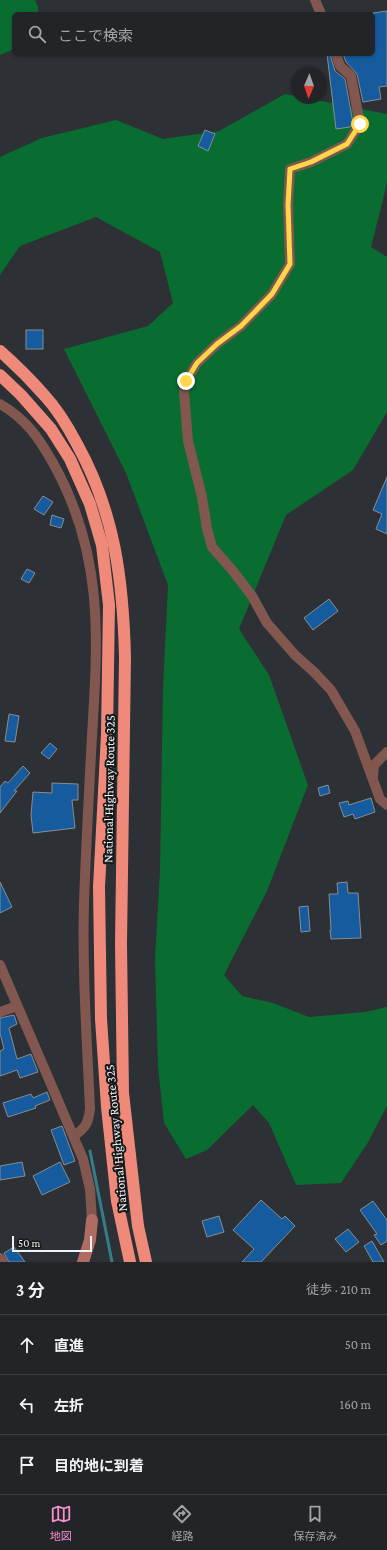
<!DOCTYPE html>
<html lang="ja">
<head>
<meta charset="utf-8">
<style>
	body { margin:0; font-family:"Crimson Pro","Noto Sans JP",serif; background:#2e3033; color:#f1f3f6 }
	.compass { position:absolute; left:291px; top:68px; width:36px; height:36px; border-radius:50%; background:#222427; box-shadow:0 1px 3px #0004; rotate:182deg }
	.scale { position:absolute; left:12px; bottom:10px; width:80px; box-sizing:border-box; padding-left:4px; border:2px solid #f0f2f4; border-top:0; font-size:11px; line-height:14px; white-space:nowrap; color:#f0f2f4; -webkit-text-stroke:3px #16181a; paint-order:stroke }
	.stop { position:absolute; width:12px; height:12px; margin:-9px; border:3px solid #ffd54a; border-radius:50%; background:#fff }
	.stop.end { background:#ffd54a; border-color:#fff; box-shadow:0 1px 4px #0008 }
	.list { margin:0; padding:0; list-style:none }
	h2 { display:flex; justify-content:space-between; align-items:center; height:52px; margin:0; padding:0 16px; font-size:17px }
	h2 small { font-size:13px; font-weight:400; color:#a2a4a7 }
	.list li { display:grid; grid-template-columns:26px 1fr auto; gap:12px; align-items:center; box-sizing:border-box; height:60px; padding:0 16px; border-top:1px solid #3f4144 }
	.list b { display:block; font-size:15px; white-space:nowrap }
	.list em { font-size:13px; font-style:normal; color:#a2a4a7 }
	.icon { flex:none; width:22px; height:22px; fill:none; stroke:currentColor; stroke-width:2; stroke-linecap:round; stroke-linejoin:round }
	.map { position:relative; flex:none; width:387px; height:1262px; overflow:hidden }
	.search { position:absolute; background:#222427; box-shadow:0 1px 3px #0004; left:12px; right:12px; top:12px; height:44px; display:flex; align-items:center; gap:10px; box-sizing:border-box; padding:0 14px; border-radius:6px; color:#a2a4a7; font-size:15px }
	.sheet { height:232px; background:#222427 }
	nav { display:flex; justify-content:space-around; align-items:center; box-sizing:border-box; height:56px; border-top:1px solid #3f4144; background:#222427; font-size:11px; color:#a2a4a7 }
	nav a { display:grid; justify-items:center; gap:2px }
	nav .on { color:#f690d0 }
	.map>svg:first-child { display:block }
	.forest { fill:#096d31 }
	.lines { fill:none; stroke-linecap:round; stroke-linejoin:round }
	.stream { stroke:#337e8b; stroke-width:3 }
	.building { fill:#155b9d; stroke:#898d91 }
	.street { stroke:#815750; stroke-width:10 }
	.secondary { stroke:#ae6c62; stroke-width:12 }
	.highway { stroke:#ef8a7a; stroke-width:12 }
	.route { stroke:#ffd54a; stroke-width:5 }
	.labels { text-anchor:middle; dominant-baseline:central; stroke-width:4; stroke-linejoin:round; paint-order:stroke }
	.street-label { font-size:13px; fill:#f0f2f4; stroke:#16181a }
</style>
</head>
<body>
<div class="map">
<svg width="387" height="1262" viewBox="0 0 387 1262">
	<rect width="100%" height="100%" fill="#2d3034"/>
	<g class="forest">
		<path d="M0 0H35L38 7V14H14V49L0 55Z"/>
		<path d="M285 94 297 96V98H306L387 114V183L371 247 387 257V412L353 470 286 515 239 629 269 675 308 785 267 891 224 975 242 996 273 1003 309 1017 365 1012 387 1007V1106L367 1144 341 1183 296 1185 269 1123 253 1105 207 1150 186 1159 164 1123 158 1067 155 959 160 871 163 688 168 585 126 473 64 349 148 326 173 303 160 252 96 217 20 246 0 275V157L42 138 116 120 163 139 219 131Z"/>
	</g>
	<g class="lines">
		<path class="stream" d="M90 1151 112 1262"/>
	</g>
	<g class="building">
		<path d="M387 11V86L379 87 381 99 363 102 357 74 346 62 343 54H373V13Z"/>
		<path d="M327 54H330L335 71 345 79 353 123 350 127 336 129Z"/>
		<path d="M205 130 215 134 208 151 198 146Z"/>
		<rect x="26" y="330" width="17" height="19"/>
		<path d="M387 477V534L376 529 382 514 373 510Z"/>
		<path d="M43 496 53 502 44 515 34 509Z"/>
		<path d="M52 515 64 519 61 528 50 525Z"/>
		<path d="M27 569 35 573 29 583 21 579Z"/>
		<path d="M329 599 338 611 313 630 304 618Z"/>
		<path d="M9 714 19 716 15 742 5 741Z"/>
		<path d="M50 743 57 749 49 759 41 753Z"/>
		<path d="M23 766 30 773 14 791H17L0 813V787L5 781 8 783Z"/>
		<path d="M52 783 78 784V800H72L75 828 33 833 31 815 33 792 52 793Z"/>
		<path d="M328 785 330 793 320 796 318 788Z"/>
		<path d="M371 798 375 812 355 819 353 814 344 817 339 803 348 801 349 805Z"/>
		<path d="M0 882 12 907 0 913Z"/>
		<path d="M347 882 348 893H358L361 938 331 939 330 930H331L329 894H338L337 883Z"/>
		<path d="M308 906 310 931 301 932 299 907Z"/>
		<path d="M14 1015 17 1024 9 1028 17 1059 31 1054 38 1072 20 1078 17 1070 0 1076V1051L4 1049 0 1033V1018Z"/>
		<path d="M47 1092 50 1100 35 1106 36 1108 8 1117 3 1103 31 1094 33 1098Z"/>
		<path d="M62 1126 75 1161 64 1165 51 1130Z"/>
		<path d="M22 1162 25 1176 0 1180V1166Z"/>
		<path d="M60 1162 70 1182 42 1195 33 1176Z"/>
		<path d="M261 1200 282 1219 285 1216 295 1226 261 1262H242L254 1249 233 1230Z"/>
		<path d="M373 1201 387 1220V1241L381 1245 374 1235 377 1234 360 1210Z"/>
		<path d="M219 1216 224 1232 207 1237 202 1221Z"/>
		<path d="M348 1229 359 1242 346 1252 335 1239Z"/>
		<path d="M372 1241 384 1262H373L364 1246Z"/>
		<path d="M14 1247 25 1262H9L4 1253Z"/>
	</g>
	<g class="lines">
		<g class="street">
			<path d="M315 0 321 14"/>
			<path d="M336 54 340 66 351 76 360 124 347 144 311 162 290 169 288 205 290 264 272 294 241 326 217 344 197 363 186 381 184 391 188 441 202 497 207 529 212 547 233 571 252 596 267 623 295 655 314 672 331 690 355 731 380 799 387 805"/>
			<path d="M0 404C26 419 39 438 53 463 104 554 98 637 92 736 89 791 86 847 84 902 82 971 87 1040 90 1109 88 1124 86 1127 74 1136"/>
			<path d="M373 776 374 765 387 752"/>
			<path d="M0 965 83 1159 90 1189 92 1220"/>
			<path d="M0 1012 17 1006"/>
			<path d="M0 1258 3 1262"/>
		</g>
		<path class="secondary" d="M83 1262 90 1240 92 1220"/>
		<g class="highway">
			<path d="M0 351C16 365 31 380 45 396 58 410 68 427 77 444 115 513 123 580 125 657L121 944 123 1093 138 1226 146 1262"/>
			<path d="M0 375 21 395 51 429 70 459 90 504 102 545 109 605 107 734 99 887 101 1019 107 1107 117 1201 130 1262"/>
		</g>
	</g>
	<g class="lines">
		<path class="route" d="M186 381 197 363 217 344 241 326 272 294 290 264 288 205 290 169 311 162 347 144 360 124"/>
	</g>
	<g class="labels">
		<g class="street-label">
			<text transform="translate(109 789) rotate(-89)">National Highway Route 325</text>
			<text transform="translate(116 1138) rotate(-95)">National Highway Route 325</text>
		</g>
	</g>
</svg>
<svg class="compass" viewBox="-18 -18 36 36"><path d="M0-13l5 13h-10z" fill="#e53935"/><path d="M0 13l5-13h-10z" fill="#a2a4a7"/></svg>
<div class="scale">50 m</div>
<div class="stop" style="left:360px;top:124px"></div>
<div class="stop end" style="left:186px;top:381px"></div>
<div class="search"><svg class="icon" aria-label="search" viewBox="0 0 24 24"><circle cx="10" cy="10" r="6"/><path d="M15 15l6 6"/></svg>ここで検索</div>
</div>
<section class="sheet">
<h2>3 分<small>徒歩 · 210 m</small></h2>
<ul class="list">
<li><svg class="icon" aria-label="ahead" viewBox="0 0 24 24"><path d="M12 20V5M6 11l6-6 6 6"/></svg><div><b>直進</b></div><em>50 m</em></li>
<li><svg class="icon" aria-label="left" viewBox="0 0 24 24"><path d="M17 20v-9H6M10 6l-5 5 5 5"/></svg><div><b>左折</b></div><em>160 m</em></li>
<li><svg class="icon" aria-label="arrive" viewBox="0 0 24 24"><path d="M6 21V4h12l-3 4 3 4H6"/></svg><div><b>目的地に到着</b></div></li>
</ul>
</section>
<nav>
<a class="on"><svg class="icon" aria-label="map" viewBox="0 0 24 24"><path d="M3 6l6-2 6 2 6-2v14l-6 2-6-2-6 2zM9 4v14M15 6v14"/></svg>地図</a>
<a><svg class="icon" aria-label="directions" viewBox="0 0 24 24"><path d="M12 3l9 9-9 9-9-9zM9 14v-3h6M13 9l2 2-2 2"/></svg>経路</a>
<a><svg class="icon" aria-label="saved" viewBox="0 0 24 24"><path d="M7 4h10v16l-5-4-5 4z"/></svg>保存済み</a>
</nav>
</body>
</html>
